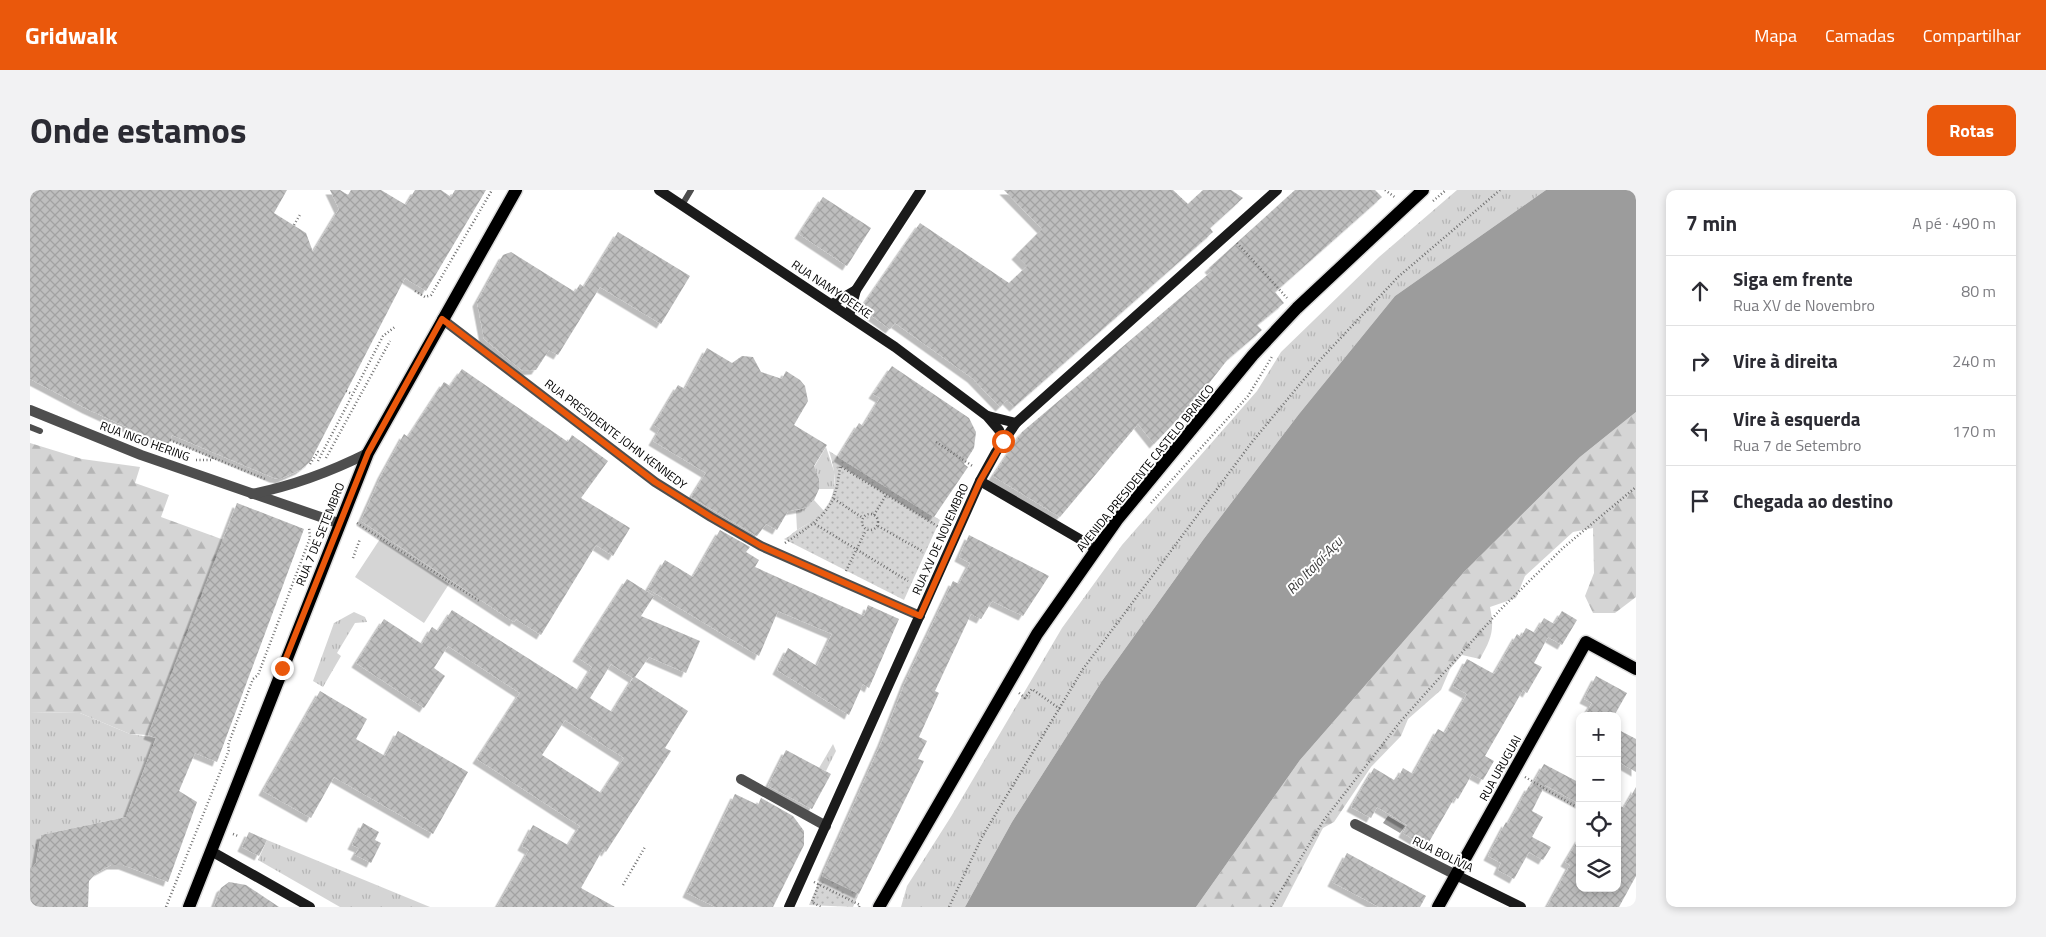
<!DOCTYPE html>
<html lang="pt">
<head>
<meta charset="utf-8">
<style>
	body { margin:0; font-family:"Titillium Web",sans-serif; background:#f2f2f3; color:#2b2b33 }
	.controls { position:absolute; right:15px; bottom:15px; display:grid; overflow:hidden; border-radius:10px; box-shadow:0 2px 8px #0003 }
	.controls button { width:45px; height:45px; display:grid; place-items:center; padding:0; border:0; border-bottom:1px solid #e1e1e2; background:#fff; color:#2b2b33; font:25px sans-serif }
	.stop { position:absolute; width:15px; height:15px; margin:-11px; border:4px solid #ea580c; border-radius:50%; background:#fff }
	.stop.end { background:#ea580c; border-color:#fff; box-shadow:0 1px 5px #0008 }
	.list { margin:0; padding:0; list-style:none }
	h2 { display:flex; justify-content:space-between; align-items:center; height:65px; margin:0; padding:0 20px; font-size:21px }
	h2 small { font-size:16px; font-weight:400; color:#7c7c81 }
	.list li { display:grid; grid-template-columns:32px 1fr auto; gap:15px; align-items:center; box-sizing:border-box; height:70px; padding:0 20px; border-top:1px solid #e1e1e2 }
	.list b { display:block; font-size:19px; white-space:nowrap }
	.list p { margin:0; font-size:16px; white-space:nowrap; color:#7c7c81 }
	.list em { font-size:16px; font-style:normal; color:#7c7c81 }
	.icon { flex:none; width:28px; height:28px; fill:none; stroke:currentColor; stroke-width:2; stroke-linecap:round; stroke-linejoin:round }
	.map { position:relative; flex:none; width:1606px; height:717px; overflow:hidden; border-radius:10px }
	header { display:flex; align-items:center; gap:30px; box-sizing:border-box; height:70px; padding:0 25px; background:#ea580c; color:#fff }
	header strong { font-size:24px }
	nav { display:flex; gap:28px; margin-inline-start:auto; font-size:18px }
	.intro { display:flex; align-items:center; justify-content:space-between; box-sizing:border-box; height:120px; padding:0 30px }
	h1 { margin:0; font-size:35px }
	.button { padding:12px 22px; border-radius:10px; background:#ea580c; color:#fff; font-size:18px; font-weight:700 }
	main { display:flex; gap:30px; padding:0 30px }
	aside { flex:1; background:#fff; border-radius:10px; box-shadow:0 2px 8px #0003 }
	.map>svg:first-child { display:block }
	.grass { fill:url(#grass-tufts) }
	.forest { fill:url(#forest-firs) }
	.park { fill:url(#park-dots) }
	.pitch { fill:#d5d5d5 }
	.water { fill:#9c9c9c }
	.building { fill:url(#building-cross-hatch); fill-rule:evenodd; filter:url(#shadow) }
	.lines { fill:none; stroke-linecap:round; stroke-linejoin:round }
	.primary-casing { stroke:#dbdbdb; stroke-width:15 }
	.path { stroke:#707070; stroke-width:2.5; stroke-dasharray:1 2.5; stroke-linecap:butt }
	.lane { stroke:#4e4e4e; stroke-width:6 }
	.street { stroke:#4e4e4e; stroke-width:10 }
	.secondary { stroke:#1b1b1b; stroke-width:10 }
	.primary { stroke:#000; stroke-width:12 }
	.route { stroke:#ea580c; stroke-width:6 }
	.labels { text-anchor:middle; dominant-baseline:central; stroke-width:4; stroke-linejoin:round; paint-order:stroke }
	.street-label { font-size:12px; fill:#000; stroke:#fff }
	.water-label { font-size:14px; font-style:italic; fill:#3d3d3d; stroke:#fff }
</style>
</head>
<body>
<header>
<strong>Gridwalk</strong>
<nav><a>Mapa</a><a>Camadas</a><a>Compartilhar</a></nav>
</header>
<div class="intro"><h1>Onde estamos</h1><a class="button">Rotas</a></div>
<main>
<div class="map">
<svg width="1606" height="717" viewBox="0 0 1606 717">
	<defs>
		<pattern id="grass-tufts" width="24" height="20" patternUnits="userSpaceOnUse" patternTransform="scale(1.25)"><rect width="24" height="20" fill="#d5d5d5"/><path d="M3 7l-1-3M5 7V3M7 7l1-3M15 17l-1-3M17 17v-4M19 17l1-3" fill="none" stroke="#b5b5b5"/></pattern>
		<pattern id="forest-firs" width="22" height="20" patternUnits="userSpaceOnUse" patternTransform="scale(1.25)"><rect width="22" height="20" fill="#d5d5d5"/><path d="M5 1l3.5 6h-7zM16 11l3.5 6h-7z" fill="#b5b5b5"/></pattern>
		<pattern id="park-dots" width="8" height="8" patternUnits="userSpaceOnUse" patternTransform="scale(1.25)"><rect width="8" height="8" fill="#d5d5d5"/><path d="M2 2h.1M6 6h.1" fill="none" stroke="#b5b5b5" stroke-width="1.8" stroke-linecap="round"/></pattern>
		<pattern id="building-cross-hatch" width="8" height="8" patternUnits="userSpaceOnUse" patternTransform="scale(1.25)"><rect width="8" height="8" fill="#bebebe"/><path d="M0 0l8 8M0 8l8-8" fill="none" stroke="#a2a2a2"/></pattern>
		<filter id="shadow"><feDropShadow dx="-4.5" dy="4.5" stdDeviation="0" flood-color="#0004"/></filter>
	</defs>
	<rect width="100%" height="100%" fill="#fff"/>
	<g class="grass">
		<path d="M1427 0H1516L1365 106 1269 224 1173 350 1072 491 982 632 935 717H871L877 696 922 625 1032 438 1092 355 1227 201 1251 162 1349 67Z"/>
		<path d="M796 257 804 281V299H789V289L784 277Z"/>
		<path d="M784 310 794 321 786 329 767 340 766 321 775 318Z"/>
		<path d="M324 422 335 427 337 432 325 433 307 463 311 466 293 497 283 491 304 433Z"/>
		<path d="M0 522 50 523 100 544 126 548 96 627 11 645 6 673 0 681Z"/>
		<path d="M803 554 806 561 796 581 789 578Z"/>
		<path d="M237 650 400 717H310L228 670Z"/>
	</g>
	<g class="forest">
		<path d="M1606 222V407L1585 423H1563L1555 406 1564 383 1563 338 1543 342 1495 386 1486 408 1460 417C1465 441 1461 449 1450 469L1432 465 1420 479 1411 500 1378 529 1371 546 1341 577 1304 632 1293 638 1252 717H1166L1270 570 1434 382 1550 267Z"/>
		<path d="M0 253 52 269 110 277 105 293 139 305 131 327 194 350 118 545 100 544 50 523 0 522Z"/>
	</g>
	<g class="park">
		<path d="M799 261 910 330 874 410 754 349C759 347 762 343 767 340 802 321 812 301 799 261Z"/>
		<path d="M793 682V686L796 688 827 703 830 701 823 717 779 715Z"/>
	</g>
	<path class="pitch" d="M350 349 419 394 394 433 325 387Z"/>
	<g class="water">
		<path d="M1516 0H1606V222L1550 267 1434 382 1270 570 1166 717H935L982 632 1072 491 1173 350 1269 224 1365 106Z"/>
		<path d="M1358 626 1375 636 1370 643 1353 633Z"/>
	</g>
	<g class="building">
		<path d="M0 0H257L244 23 276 43 283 62 309 19 300 0H310L318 5 321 0H351L376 15 385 0H411L421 7 425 0H456L396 101 375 88 280 272 270 280 250 289 244 288 142 245 138 256 57 219 0 189Z"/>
		<path d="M974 0H1143L1158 14 1173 0H1201L1213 8 1180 38 1183 42 984 217 977 210 970 217 942 188 865 133 860 139 831 118 890 33 979 93 997 76 986 65 1012 39Z"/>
		<path d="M1265 0H1345L1352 7 1245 102 1254 113 1227 135 1232 140 1198 169 1165 211 1124 254 1108 234 1030 327 963 286 992 242 1182 81 1179 78Z"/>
		<path d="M793 7 841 38 817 76 769 44Z"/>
		<path d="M588 42 660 86 631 134 570 97 528 165 519 160 506 180 493 181 454 149 447 112 473 65 481 62 545 102 550 94 554 97Z"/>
		<path d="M677 158 702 173 712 166 723 167 731 182 752 189 756 181 770 190 775 196 778 211 764 235 797 255 784 276 789 289V299L784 310 775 318 758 321 747 340 736 334 727 346 661 307 676 283 623 251 630 239 624 235 648 195 655 199Z"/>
		<path d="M862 176 939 228 946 242 944 258 934 274 938 277 904 327 808 267 829 233 833 236 850 208 843 204Z"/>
		<path d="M432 179 538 252 542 245 578 271 551 308 600 338 583 366 566 355 511 445 486 429 484 432 331 331 352 284 374 244 378 247 414 192 420 196Z"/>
		<path d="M207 313 274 339 187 572 165 563 149 601 167 612 138 692 93 675H81L66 683 59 691 58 717H0V681L6 673 11 645 96 627 126 548 118 545Z"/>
		<path d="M690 340 720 357 716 362 729 370 725 377 834 426 838 415 869 429 839 498 833 494 819 525 747 480 758 458 787 476 802 444 748 421 729 466 618 399 635 370 663 387Z"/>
		<path d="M939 345 1019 386 993 426 962 411 951 429 941 424 905 501 909 503 889 547 897 551 888 569 894 571 829 704 792 686 852 551 876 490 923 391 929 394 940 373 929 367Z"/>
		<path d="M597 389 624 406 611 426 670 451 656 483 619 467 605 487 658 521 635 558 641 561 576 662 573 659 551 698 585 717H467L499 660 492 656 503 635 538 655 550 636 447 569 490 503 418 456 404 478 415 486 394 518 326 473 354 429 392 454 402 437 408 441 422 420 548 500 562 477 547 467ZM581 474 603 488 582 522 560 508ZM535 530 594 568 571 603 512 565Z"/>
		<path d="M1532 421 1547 430 1532 455 1518 447 1504 473 1512 477 1497 503 1493 500 1455 566 1464 571 1453 590 1442 584 1428 609 1425 607 1396 657 1373 643 1377 635 1347 617 1341 628 1321 617 1344 578 1364 590 1366 587 1368 588 1373 578 1383 584 1408 539 1415 543 1437 504 1423 496 1437 469 1464 484 1487 444 1491 447 1496 438 1505 443 1514 428 1524 434Z"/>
		<path d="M1566 486 1597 503 1584 526H1554L1562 513 1554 509Z"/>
		<path d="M290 501 337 529 326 549 355 566 368 541 438 582 403 644 304 587 281 628 233 601Z"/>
		<path d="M1587 539 1606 549V582L1587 571Z"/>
		<path d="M756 560 801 584 782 619 738 596Z"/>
		<path d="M1514 574 1550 593V614L1515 595 1502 621 1513 627 1502 647 1521 657 1513 670 1499 662 1484 689 1468 680 1471 673 1458 666 1476 632 1478 634 1499 596 1501 597Z"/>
		<path d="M1606 597V686L1589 717H1517L1540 675 1535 672 1550 647V698H1587V614L1594 618Z"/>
		<path d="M705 604 728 615 731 608 763 626 774 641V655L743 717H685L657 703Z"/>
		<path d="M333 633 349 642 345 650 351 653 341 673 325 665 329 658 322 655Z"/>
		<path d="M219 642 237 650 229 666 212 657Z"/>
		<path d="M1317 663 1396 706 1390 717H1349L1302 692Z"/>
		<path d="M199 692 216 695 249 717H184L191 698Z"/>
	</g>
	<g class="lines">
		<defs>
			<g id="primary">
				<path d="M159 717 338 263 486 0"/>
				<path d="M849 717 1007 444 1087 330 1223 165 1267 118 1393 0"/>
				<path d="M1408 717 1556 452 1606 479"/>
			</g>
		</defs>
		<use href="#primary" class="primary-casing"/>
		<g class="path">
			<path d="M1355 0 1366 8"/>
			<path d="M1403 11 1416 0"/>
			<path d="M264 35 271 23"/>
			<path d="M1207 53 1257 108"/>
			<path d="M385 101 395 107 401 105 462 0"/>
			<path d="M316 201 322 204"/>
			<path d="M140 250 235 289"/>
			<path d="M906 252 944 277"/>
			<path d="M296 268 360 151"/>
			<path d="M166 270H182L183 267"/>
			<path d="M288 271 353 146 366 136"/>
			<path d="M280 274 288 262 291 263"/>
			<path d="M804 309 833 328"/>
			<path d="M1121 313 1218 206 1243 165"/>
			<circle cx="840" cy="332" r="8"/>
			<path d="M844 325 856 305"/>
			<path d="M327 333 451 412"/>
			<path d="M785 334 878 391"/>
			<path d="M848 336 892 361"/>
			<path d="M755 353C790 329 806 322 810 276L915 341"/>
			<path d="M323 368 330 349"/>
			<path d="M816 381 836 340"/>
			<path d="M989 503 995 508 1002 499 1030 519"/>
			<path d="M1495 587 1550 619"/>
			<path d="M203 644 208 646"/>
			<path d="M784 692 830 715 829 717"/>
			<path d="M789 694 782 712 791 717"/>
			<path d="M593 695 615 657"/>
			<path d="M136 717 199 560 198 555 223 489 228 485 280 348 279 337"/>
			<path d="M919 717 953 645 1053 479 1222 252 1290 170 1368 87 1470 0"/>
			<path d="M1241 717 1294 630 1370 532 1469 421 1533 358 1606 297"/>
		</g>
		<g class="lane">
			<path d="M652 15 661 0"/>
			<path d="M0 237 10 241"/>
		</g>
		<g class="street">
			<path d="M412 129 625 292 681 327 731 356 890 426"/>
			<path d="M0 220 111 265 308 333"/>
			<path d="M222 304C262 296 302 281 338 263"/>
			<path d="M711 589 796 636"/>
			<path d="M1325 634 1426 685"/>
		</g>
		<g class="secondary">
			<path d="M629 0 865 157 957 226 969 240 973 251"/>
			<path d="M802 114 826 100"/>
			<path d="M819 126 826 100 891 0"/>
			<path d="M958 226 986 233"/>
			<path d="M950 291 1065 358"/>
			<path d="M181 661 280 717"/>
			<path d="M1426 685 1491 717"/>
			<path d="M759 717 950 291 966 262 986 233 1247 0"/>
		</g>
		<use href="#primary" class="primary"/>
	</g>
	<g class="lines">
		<path class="route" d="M252 478 338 263 412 129 625 292 681 327 731 356 890 426 950 291 973 251"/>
	</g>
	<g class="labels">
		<g class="street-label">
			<text transform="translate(802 99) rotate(34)">RUA NAMY DEEKE</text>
			<text transform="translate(586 244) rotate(37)">RUA PRESIDENTE JOHN KENNEDY</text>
			<text transform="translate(115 251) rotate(20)">RUA INGO HERING</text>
			<text transform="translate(1115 278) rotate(-51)">AVENIDA PRESIDENTE CASTELO BRANCO</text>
			<text transform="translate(290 344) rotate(-68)">RUA 7 DE SETEMBRO</text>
			<text transform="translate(910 349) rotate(-66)">RUA XV DE NOVEMBRO</text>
			<text transform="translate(1470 578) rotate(-61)">RUA URUGUAI</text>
			<text transform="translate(1413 664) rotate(26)">RUA BOLÍVIA</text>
		</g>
		<g class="water-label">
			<text transform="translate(1284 375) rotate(-46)">Rio Itajaí-Açu</text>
		</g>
	</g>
</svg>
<div class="controls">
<button>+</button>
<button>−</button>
<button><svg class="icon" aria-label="locate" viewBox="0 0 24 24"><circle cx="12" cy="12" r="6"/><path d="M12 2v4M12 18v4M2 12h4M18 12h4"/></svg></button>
<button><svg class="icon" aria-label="layers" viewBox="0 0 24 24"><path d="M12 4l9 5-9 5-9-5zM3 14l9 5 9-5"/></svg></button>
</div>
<div class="stop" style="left:973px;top:251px"></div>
<div class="stop end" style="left:252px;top:478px"></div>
</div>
<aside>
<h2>7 min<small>A pé · 490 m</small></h2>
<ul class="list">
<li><svg class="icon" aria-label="ahead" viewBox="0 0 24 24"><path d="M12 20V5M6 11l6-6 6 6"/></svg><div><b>Siga em frente</b><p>Rua XV de Novembro</p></div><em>80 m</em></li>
<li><svg class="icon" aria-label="right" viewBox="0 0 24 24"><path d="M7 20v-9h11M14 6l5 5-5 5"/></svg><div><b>Vire à direita</b></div><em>240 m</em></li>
<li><svg class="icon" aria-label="left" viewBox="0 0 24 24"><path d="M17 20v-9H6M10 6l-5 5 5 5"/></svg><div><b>Vire à esquerda</b><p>Rua 7 de Setembro</p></div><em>170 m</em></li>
<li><svg class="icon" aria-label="arrive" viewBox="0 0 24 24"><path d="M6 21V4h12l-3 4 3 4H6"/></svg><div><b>Chegada ao destino</b></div></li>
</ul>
</aside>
</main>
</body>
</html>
